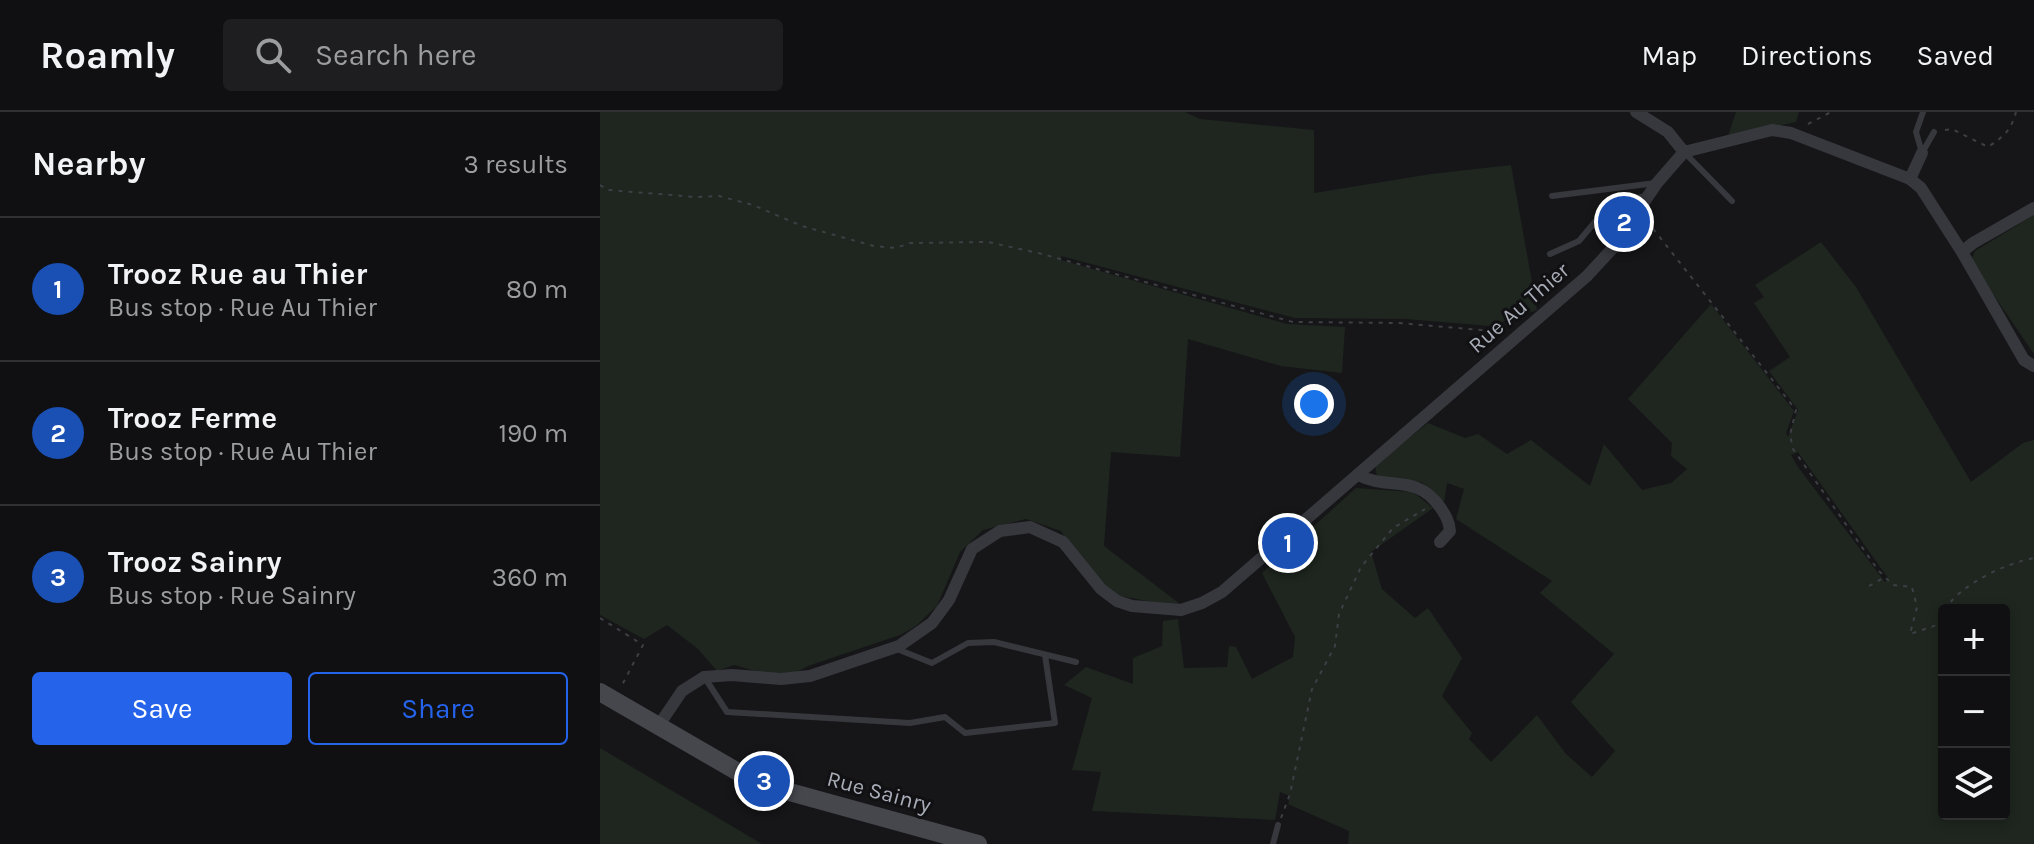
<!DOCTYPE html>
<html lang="en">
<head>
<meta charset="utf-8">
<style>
	body { margin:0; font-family:Karla,sans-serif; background:#1e1e20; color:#f1f3f6 }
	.controls { position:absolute; right:24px; bottom:24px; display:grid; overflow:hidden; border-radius:8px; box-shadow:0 4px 12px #0003 }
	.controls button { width:72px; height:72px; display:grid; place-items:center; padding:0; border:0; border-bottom:2px solid #303032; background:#101012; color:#f1f3f6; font:40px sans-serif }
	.you { position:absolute; left:714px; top:292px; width:28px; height:28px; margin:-20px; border:6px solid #fff; border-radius:50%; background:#1a73e8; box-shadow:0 0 0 12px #1a73e833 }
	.badge { display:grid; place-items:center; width:52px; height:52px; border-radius:50%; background:#2563eb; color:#fff; font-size:26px; font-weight:700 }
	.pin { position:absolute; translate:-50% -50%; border:4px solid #fff; box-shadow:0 2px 8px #0006 }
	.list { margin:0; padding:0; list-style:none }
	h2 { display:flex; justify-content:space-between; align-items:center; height:104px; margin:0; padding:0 32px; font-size:34px }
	h2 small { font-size:26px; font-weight:400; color:#9c9d9f }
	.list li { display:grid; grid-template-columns:52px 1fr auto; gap:24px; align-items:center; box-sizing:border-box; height:144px; padding:0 32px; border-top:2px solid #303032 }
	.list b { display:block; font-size:30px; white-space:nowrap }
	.list p { margin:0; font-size:26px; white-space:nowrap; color:#9c9d9f }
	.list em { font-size:26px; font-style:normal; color:#9c9d9f }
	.actions { display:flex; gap:16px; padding:24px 32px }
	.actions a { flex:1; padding:18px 0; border:2px solid #2563eb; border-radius:8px; text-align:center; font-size:28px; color:#2563eb }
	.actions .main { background:#2563eb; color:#fff }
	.icon { flex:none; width:44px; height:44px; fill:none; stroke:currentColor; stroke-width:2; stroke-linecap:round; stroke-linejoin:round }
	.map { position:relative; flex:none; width:1434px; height:732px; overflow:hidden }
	header { display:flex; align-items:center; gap:48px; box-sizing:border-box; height:112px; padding:0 40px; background:#101012; border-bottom:2px solid #303032 }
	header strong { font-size:38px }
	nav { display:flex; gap:44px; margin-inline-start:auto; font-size:28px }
	.search { width:560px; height:72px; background:#1e1e20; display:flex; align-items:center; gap:20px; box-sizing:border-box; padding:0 28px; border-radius:8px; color:#9c9d9f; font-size:30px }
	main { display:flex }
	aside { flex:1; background:#101012 }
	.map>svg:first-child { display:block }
	.green { fill:#1e261f; fill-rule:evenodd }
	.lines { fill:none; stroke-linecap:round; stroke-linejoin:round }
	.path { stroke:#3d3f44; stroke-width:2; stroke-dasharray:4 6; stroke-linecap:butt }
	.lane { stroke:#37383d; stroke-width:6 }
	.street { stroke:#37383d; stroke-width:12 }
	.secondary { stroke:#45474d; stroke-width:18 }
	.labels { text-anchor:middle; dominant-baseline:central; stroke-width:6; stroke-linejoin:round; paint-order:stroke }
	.street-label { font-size:22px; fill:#a8adb8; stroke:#111113 }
</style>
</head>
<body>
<header>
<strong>Roamly</strong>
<div class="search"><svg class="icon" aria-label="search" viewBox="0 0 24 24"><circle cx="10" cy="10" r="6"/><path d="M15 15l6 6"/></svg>Search here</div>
<nav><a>Map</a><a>Directions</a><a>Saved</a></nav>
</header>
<main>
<aside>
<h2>Nearby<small>3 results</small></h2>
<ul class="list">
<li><span class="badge" style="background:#1a4fb4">1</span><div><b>Trooz Rue au Thier</b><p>Bus stop · Rue Au Thier</p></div><em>80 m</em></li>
<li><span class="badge" style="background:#1a4fb4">2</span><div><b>Trooz Ferme</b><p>Bus stop · Rue Au Thier</p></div><em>190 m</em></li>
<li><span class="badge" style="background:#1a4fb4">3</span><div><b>Trooz Sainry</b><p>Bus stop · Rue Sainry</p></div><em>360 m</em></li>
</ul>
<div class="actions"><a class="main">Save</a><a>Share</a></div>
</aside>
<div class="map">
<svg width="1434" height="732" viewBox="0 0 1434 732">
	<rect width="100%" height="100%" fill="#161618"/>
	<g class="green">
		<path d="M0 0H585L600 7 714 18V81L831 62 911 53 937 198 890 214 806 207 695 206 461 144V148L687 212 745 215 742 261 681 254 588 227 580 345 511 340 504 434 580 492 571 494 512 482 475 441 461 419 426 407 383 418 360 440 337 494 316 514 300 523 208 554 193 562 169 563 134 553 117 559 98 537 67 513 44 527 0 503Z"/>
		<path d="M1136 0H1199L1196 10 1128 24Z"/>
		<path d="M1434 103V242L1378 160 1372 147 1375 139Z"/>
		<path d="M1221 130 1256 175 1371 370 1423 331 1434 328V732H748L749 719 688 692 690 684 680 680 675 708 492 699 501 660 472 658 492 586 464 573 486 555 533 572V546L562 534 563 509 578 507 584 556 627 555 629 534 636 535 652 567 693 545 695 525 662 461 756 376 813 380 833 396 771 440 782 477 815 506 828 496 862 546 842 584 872 621 869 627 891 650 937 603 966 642 992 665 1015 639 971 590 1014 542 940 481 952 469 856 407 864 377 847 371 844 390 821 370 777 365 775 353 828 311 865 326 878 322 907 342 931 328 990 374 1004 332 1042 378 1071 371 1087 357 1071 344 1072 331 1028 287 1111 192 1194 299 1186 321 1188 325 1198 298 1169 259 1190 245 1154 191 1164 185 1155 173ZM1198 340 1288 466 1285 470 1198 355 1191 343ZM1344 498H1404V702H1344Z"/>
		<path d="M0 636 162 732H0Z"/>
	</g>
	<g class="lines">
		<g class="path">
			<path d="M1208 12 1231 0"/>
			<path d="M1345 18 1352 17 1388 35C1403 25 1411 19 1416 0"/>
			<path d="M0 73 8 78 96 85 119 84 153 93 202 114 274 134 296 136 310 131 388 130 438 141 693 210 799 211 892 219 918 206"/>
			<path d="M1047 109 1196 298 1190 323 1193 337 1278 458 1293 473 1312 475 1317 495 1310 522 1337 513 1344 500"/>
			<path d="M1269 474 1283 466"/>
			<path d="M1345 498C1359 473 1406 451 1434 446"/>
			<path d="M0 506 43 533 21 575"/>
			<path d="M681 706 690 682 712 577 735 534 739 502 761 455 793 416 825 397"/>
		</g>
		<g class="lane">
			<path d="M1084 40 1132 89"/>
			<path d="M1322 41 1316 20 1323 0"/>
			<path d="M1322 41 1334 20"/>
			<path d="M952 84 1056 71"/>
			<path d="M950 142 979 129 1004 99 1035 86 1047 84"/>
			<path d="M297 537 332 551 368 531 394 530 476 550"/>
			<path d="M105 566 127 600 310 611 345 605 365 621 455 611 445 543"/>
			<path d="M673 732 678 713"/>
		</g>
		<g class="street">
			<path d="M1036 0 1068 20 1084 40"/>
			<path d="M1310 67 1322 41"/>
			<path d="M1362 140 1373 131 1434 96"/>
			<path d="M758 363C789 379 816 361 840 395 846 404 849 409 850 419L840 430"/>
			<path d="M59 613 82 579 104 565 132 563 181 567 210 564 299 534 332 511 349 488 372 437 400 419 430 415 463 430 501 477 517 489 532 494 581 498 602 491 622 480 987 164 1012 137 1057 71 1084 40 1172 18 1191 21 1310 67 1321 76 1362 140 1424 248 1434 254"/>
		</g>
		<path class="secondary" d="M0 580 157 671 378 732"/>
	</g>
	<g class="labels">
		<g class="street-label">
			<text transform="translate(919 196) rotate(-41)">Rue Au Thier</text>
			<text transform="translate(279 680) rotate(15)">Rue Sainry</text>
		</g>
	</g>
</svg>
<div class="controls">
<button>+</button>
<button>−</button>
<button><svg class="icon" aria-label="layers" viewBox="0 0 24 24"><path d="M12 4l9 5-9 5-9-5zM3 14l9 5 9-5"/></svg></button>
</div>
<div class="you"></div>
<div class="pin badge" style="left:688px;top:431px;background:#1a4fb4">1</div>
<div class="pin badge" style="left:1024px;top:110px;background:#1a4fb4">2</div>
<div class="pin badge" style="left:164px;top:669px;background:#1a4fb4">3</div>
</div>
</main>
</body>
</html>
